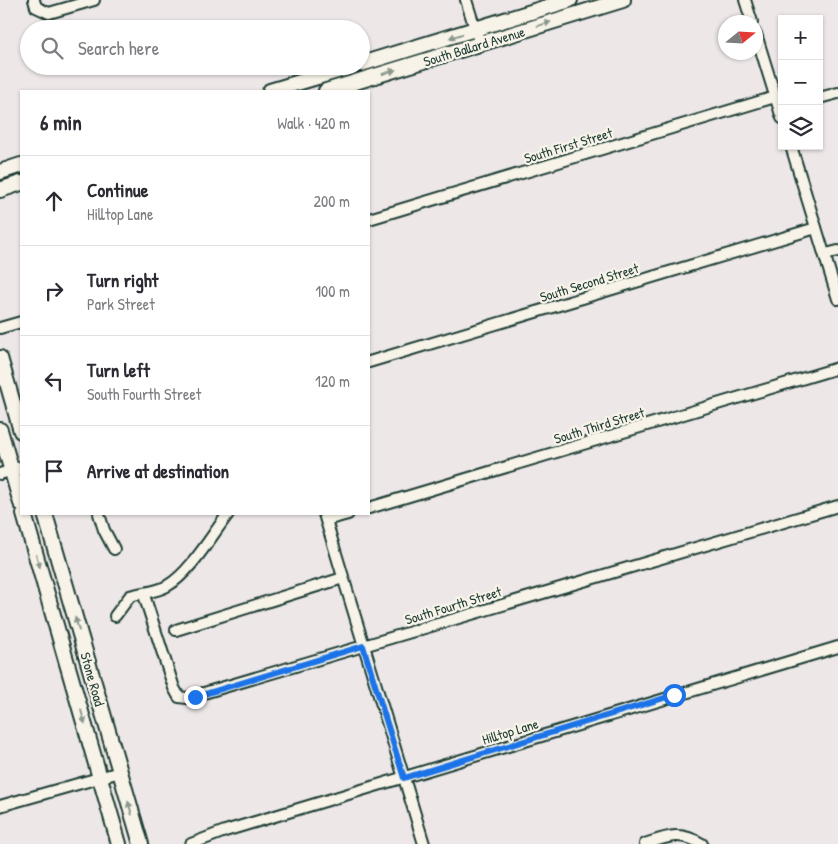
<!DOCTYPE html>
<html lang="en">
<head>
<meta charset="utf-8">
<style>
	body { margin:0; font-family:"Patrick Hand",sans-serif; background:#f2f2f3; color:#2b2b33 }
	.controls { position:absolute; right:15px; top:15px; display:grid; overflow:hidden; border-radius:0px; box-shadow:0 1px 4px #0004 }
	.controls button { width:45px; height:45px; display:grid; place-items:center; padding:0; border:0; border-bottom:1px solid #e1e1e2; background:#fff; color:#2b2b33; font:25px sans-serif }
	.compass { position:absolute; left:718px; top:15px; width:45px; height:45px; border-radius:50%; background:#fff; box-shadow:0 1px 4px #0004; rotate:72deg }
	.stop { position:absolute; width:15px; height:15px; margin:-11px; border:4px solid #1a73e8; border-radius:50%; background:#fff }
	.stop.end { background:#1a73e8; border-color:#fff; box-shadow:0 1px 5px #0008 }
	.list { margin:0; padding:0; list-style:none }
	h2 { display:flex; justify-content:space-between; align-items:center; height:65px; margin:0; padding:0 20px; font-size:21px }
	h2 small { font-size:16px; font-weight:400; color:#7c7c81 }
	.list li { display:grid; grid-template-columns:32px 1fr auto; gap:15px; align-items:center; box-sizing:border-box; height:90px; padding:0 20px; border-top:1px solid #e1e1e2 }
	.list b { display:block; font-size:19px; white-space:nowrap }
	.list p { margin:0; font-size:16px; white-space:nowrap; color:#7c7c81 }
	.list em { font-size:16px; font-style:normal; color:#7c7c81 }
	.icon { flex:none; width:28px; height:28px; fill:none; stroke:currentColor; stroke-width:2; stroke-linecap:round; stroke-linejoin:round }
	.map { position:relative; flex:none; width:838px; height:844px; overflow:hidden }
	.search { position:absolute; background:#fff; box-shadow:0 1px 4px #0004; left:20px; top:20px; width:350px; height:55px; display:flex; align-items:center; gap:12px; box-sizing:border-box; padding:0 18px; border-radius:28px; color:#7c7c81; font-size:19px }
	.panel { position:absolute; background:#fff; box-shadow:0 1px 4px #0004; left:20px; top:90px; width:350px; height:425px; border-radius:0px }
	.map>svg:first-child { display:block }
	.lines { fill:none; stroke-linecap:round; stroke-linejoin:round }
	.street-casing { stroke:#1f3d34; stroke-width:14 }
	.secondary-casing { stroke:#1f3d34; stroke-width:18 }
	.street { stroke:#f7f3e8; stroke-width:10 }
	.secondary { stroke:#f7f3e8; stroke-width:14 }
	.oneway { fill:#8b988e }
	.route { stroke:#1a73e8; stroke-width:6 }
	.labels { text-anchor:middle; dominant-baseline:central; stroke-width:4.5; stroke-linejoin:round; paint-order:stroke }
	.street-label { font-size:14px; fill:#1f3d34; stroke:#f7f3e8 }
</style>
</head>
<body>
<div class="map">
<svg width="838" height="844" viewBox="0 0 838 844">
	<rect width="100%" height="100%" fill="#ede7e8"/>
	<filter id="ink" filterUnits="userSpaceOnUse"><feTurbulence type="fractalNoise" baseFrequency=".02" numOctaves="2"/><feDisplacementMap in="SourceGraphic" scale="10" xChannelSelector="R" yChannelSelector="G"/><feConvolveMatrix kernelMatrix="1 2 1 2 8 2 1 2 1" color-interpolation-filters="sRGB"/></filter>
	<g filter="url(#ink)">
		<g class="lines">
			<defs>
				<g id="street">
					<path d="M34 0 36 7 49 13 94 0"/>
					<path d="M466 0 480 44"/>
					<path d="M745 0 752 22"/>
					<path d="M756 34 782 118"/>
					<path d="M819 98 838 93"/>
					<path d="M791 146 838 299"/>
					<path d="M369 219 775 97"/>
					<path d="M826 254 838 251"/>
					<path d="M0 328 21 322"/>
					<path d="M369 362 816 228"/>
					<path d="M0 474 21 467"/>
					<path d="M369 508 838 368"/>
					<path d="M99 514 104 530 114 549"/>
					<path d="M324 514 424 844"/>
					<path d="M326 520 348 514"/>
					<path d="M144 595 174 688 179 697 187 698 838 506"/>
					<path d="M115 616 130 596C142 592 155 593 167 586 190 573 212 535 228 514"/>
					<path d="M176 630 343 578"/>
					<path d="M0 806 120 772"/>
					<path d="M191 844 225 831 838 647"/>
					<path d="M645 844C669 836 680 831 702 844"/>
				</g>
				<g id="secondary">
					<path d="M361 64 570 0"/>
					<path d="M270 91 354 66"/>
					<path d="M326 91 623 0"/>
					<path d="M0 172 21 165"/>
					<path d="M0 190 21 183"/>
					<path d="M0 358 21 431"/>
					<path d="M0 430 21 503"/>
					<path d="M24 514 119 844"/>
					<path d="M45 514 141 844"/>
				</g>
			</defs>
			<use href="#street" class="street-casing"/>
			<use href="#secondary" class="secondary-casing"/>
			<use href="#street" class="street"/>
			<use href="#secondary" class="secondary"/>
		</g>
		<defs><path id="oneway-solid" d="M-6-.8H1V-3.2L6.5 0L1 3.2V.8H-6Z" transform="scale(1.25)"/></defs>
		<g class="oneway">
			<use href="#oneway-solid" transform="translate(544 24) rotate(-17)"/>
			<use href="#oneway-solid" transform="translate(456 36) rotate(163)"/>
			<use href="#oneway-solid" transform="translate(389 72) rotate(-17)"/>
			<use href="#oneway-solid" transform="translate(38 561) rotate(74)"/>
			<use href="#oneway-solid" transform="translate(77 624) rotate(-106)"/>
			<use href="#oneway-solid" transform="translate(83 717) rotate(74)"/>
			<use href="#oneway-solid" transform="translate(130 808) rotate(-106)"/>
		</g>
	</g>
	<g class="lines" filter="url(#ink)">
		<path class="route" d="M195 697 363 646 404 778 674 695"/>
	</g>
	<g class="labels">
		<g class="street-label">
			<text transform="translate(474 46) rotate(-17)">South Ballard Avenue</text>
			<text transform="translate(568 145) rotate(-17)">South First Street</text>
			<text transform="translate(589 282) rotate(-17)">South Second Street</text>
			<text transform="translate(599 425) rotate(-17)">South Third Street</text>
			<text transform="translate(453 605) rotate(-17)">South Fourth Street</text>
			<text transform="translate(93 679) rotate(74)">Stone Road</text>
			<text transform="translate(510 731) rotate(-17)">Hilltop Lane</text>
		</g>
	</g>
</svg>
<div class="controls">
<button>+</button>
<button>−</button>
<button><svg class="icon" aria-label="layers" viewBox="0 0 24 24"><path d="M12 4l9 5-9 5-9-5zM3 14l9 5 9-5"/></svg></button>
</div>
<svg class="compass" viewBox="-18 -18 36 36"><path d="M0-13l5 13h-10z" fill="#e53935"/><path d="M0 13l5-13h-10z" fill="#7c7c81"/></svg>
<div class="stop" style="left:674px;top:695px"></div>
<div class="stop end" style="left:195px;top:697px"></div>
<div class="search"><svg class="icon" aria-label="search" viewBox="0 0 24 24"><circle cx="10" cy="10" r="6"/><path d="M15 15l6 6"/></svg>Search here</div>
<section class="panel">
<h2>6 min<small>Walk · 420 m</small></h2>
<ul class="list">
<li><svg class="icon" aria-label="ahead" viewBox="0 0 24 24"><path d="M12 20V5M6 11l6-6 6 6"/></svg><div><b>Continue</b><p>Hilltop Lane</p></div><em>200 m</em></li>
<li><svg class="icon" aria-label="right" viewBox="0 0 24 24"><path d="M7 20v-9h11M14 6l5 5-5 5"/></svg><div><b>Turn right</b><p>Park Street</p></div><em>100 m</em></li>
<li><svg class="icon" aria-label="left" viewBox="0 0 24 24"><path d="M17 20v-9H6M10 6l-5 5 5 5"/></svg><div><b>Turn left</b><p>South Fourth Street</p></div><em>120 m</em></li>
<li><svg class="icon" aria-label="arrive" viewBox="0 0 24 24"><path d="M6 21V4h12l-3 4 3 4H6"/></svg><div><b>Arrive at destination</b></div></li>
</ul>
</section>
</div>
</body>
</html>
